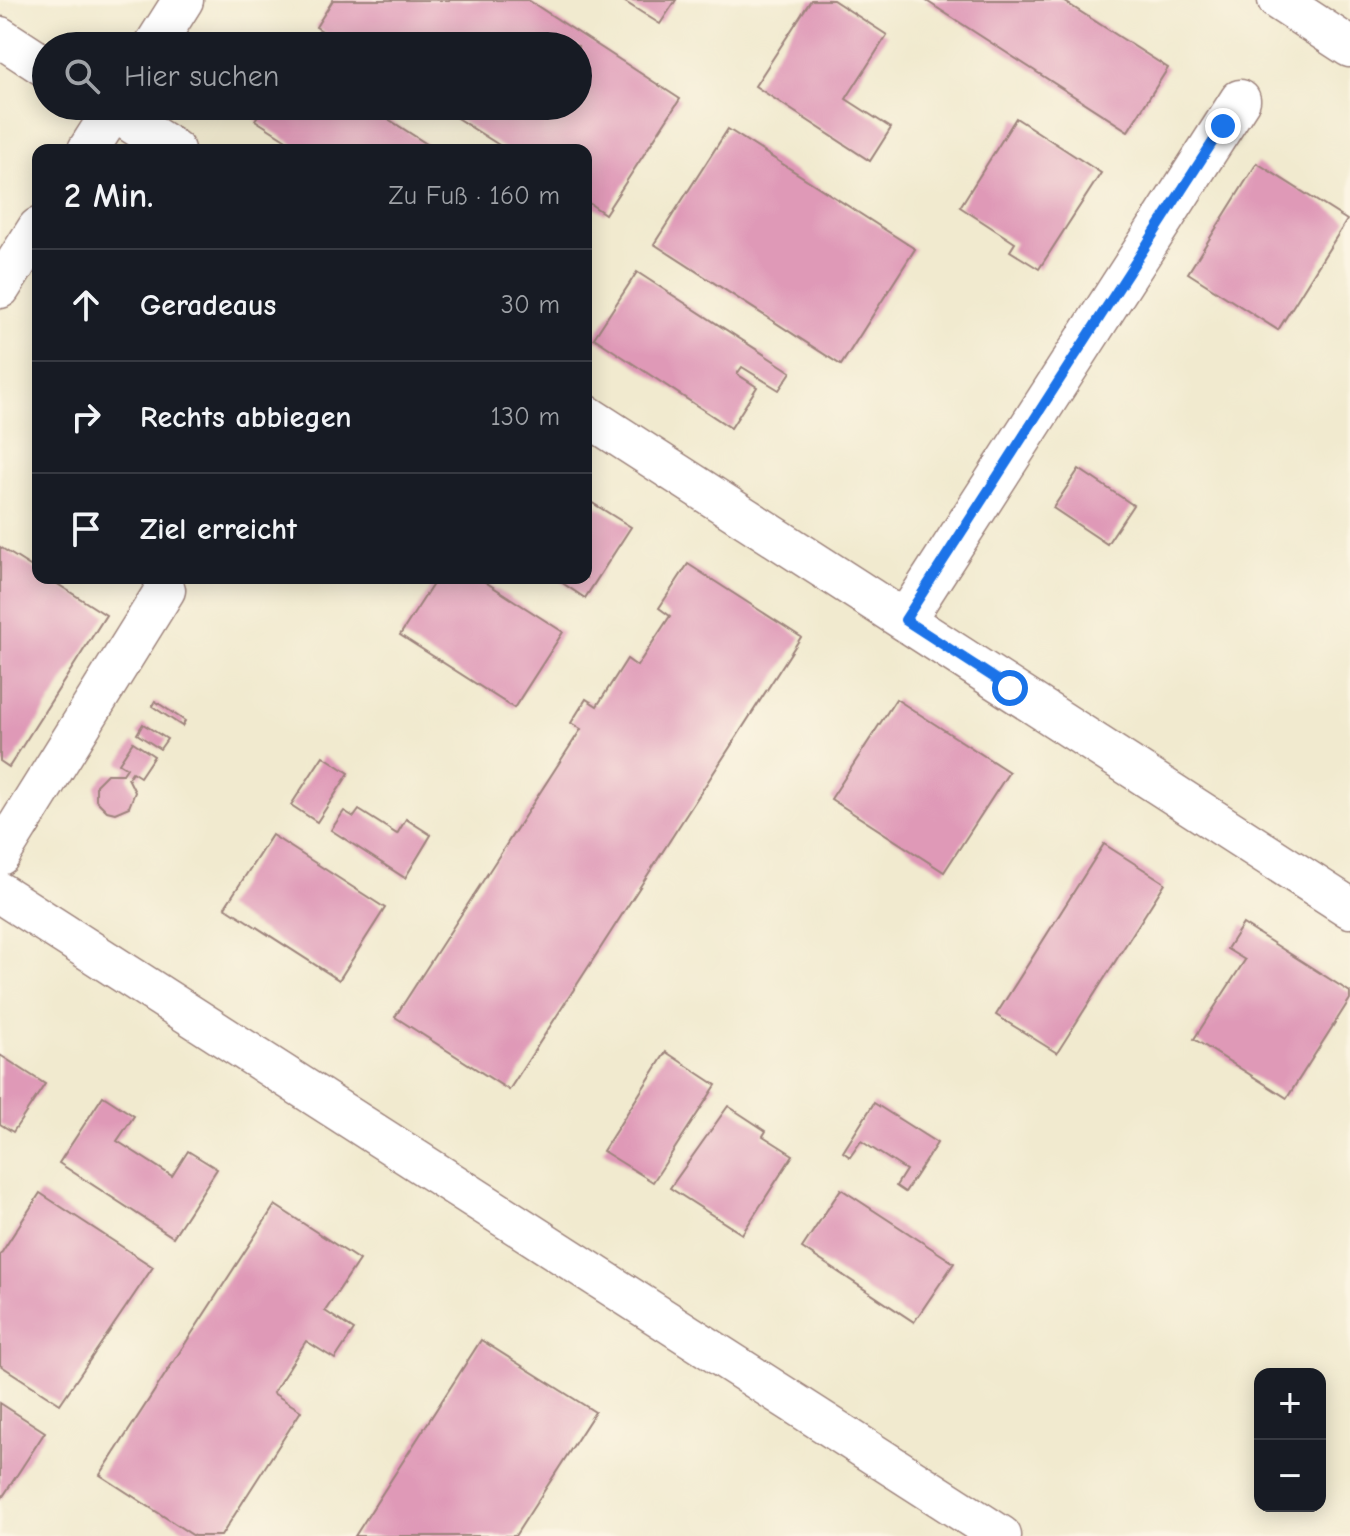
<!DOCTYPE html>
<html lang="de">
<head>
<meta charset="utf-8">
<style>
	body { margin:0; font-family:"Comic Neue",sans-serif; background:#242831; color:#f1f3f6 }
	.controls { position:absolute; right:24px; bottom:24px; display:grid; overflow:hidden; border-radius:16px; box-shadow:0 4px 20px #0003 }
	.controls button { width:72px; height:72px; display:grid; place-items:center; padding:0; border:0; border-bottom:2px solid #363941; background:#171b24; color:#f1f3f6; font:40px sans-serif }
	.stop { position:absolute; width:24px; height:24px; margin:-18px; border:6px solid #1a73e8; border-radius:50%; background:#fff }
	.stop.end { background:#1a73e8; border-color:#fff; box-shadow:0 2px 8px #0008 }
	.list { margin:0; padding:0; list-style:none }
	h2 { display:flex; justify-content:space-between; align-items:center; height:104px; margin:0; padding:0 32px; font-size:34px }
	h2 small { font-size:26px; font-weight:400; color:#9ea1a6 }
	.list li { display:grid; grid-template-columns:52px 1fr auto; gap:24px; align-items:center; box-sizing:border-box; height:112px; padding:0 32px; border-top:2px solid #363941 }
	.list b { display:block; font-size:30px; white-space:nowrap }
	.list em { font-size:26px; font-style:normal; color:#9ea1a6 }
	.icon { flex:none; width:44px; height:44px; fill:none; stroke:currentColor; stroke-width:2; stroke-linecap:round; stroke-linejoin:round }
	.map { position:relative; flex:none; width:1350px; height:1536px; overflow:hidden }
	.search { position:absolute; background:#171b24; box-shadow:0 4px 20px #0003; left:32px; top:32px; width:560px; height:88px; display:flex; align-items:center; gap:20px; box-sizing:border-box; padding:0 28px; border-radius:44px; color:#9ea1a6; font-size:30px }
	.panel { position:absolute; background:#171b24; box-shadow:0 4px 20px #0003; left:32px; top:144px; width:560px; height:440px; border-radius:16px }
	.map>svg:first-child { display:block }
	.building { fill:#df99b7 }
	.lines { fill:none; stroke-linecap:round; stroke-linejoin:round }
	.minor-casing { stroke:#9e847d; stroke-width:43 }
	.minor { stroke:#fff; stroke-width:40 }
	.route { stroke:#1a73e8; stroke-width:10 }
</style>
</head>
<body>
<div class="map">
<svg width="1350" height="1536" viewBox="0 0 1350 1536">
	<rect width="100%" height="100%" fill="#fcf5e5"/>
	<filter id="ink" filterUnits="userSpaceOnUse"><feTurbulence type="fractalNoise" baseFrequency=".0125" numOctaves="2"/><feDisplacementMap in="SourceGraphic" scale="16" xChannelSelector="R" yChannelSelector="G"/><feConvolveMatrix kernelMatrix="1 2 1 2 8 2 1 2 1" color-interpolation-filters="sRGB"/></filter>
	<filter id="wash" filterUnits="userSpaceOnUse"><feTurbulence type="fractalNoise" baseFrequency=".006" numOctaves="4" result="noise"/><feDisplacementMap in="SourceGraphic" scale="32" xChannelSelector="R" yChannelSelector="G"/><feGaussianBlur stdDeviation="1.8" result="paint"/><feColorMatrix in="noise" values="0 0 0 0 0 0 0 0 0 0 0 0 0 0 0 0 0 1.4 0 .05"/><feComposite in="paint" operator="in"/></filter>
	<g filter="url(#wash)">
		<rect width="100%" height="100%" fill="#f1eacf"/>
		<g id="blocks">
			<g class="building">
				<path d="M333 0H528L680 99 605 214 586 201V150H507L438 106H578V46H345L316 27Z"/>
				<path d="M622 0H676L660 24Z"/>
				<path d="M811 0H833L887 35 846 99 891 128 870 161 755 86Z"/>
				<path d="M925 0H1062L1168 68 1128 131Z"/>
				<path d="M264 106H368L436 150H302L255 120Z"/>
				<path d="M1016 118 1101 173 1039 269 1010 251 1015 243 960 207Z"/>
				<path d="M728 129 915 249 841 365 654 244Z"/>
				<path d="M1257 163 1347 220 1278 330 1188 273Z"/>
				<path d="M637 272 791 372 779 390 742 367 737 374 757 387 731 428 594 338Z"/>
				<path d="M1079 469 1133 505 1107 544 1053 508Z"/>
				<path d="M586 499 631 527 585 598 555 578H586Z"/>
				<path d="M0 547 38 571V578H48L106 615 9 767 0 761Z"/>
				<path d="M688 564 801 637 509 1090 395 1017 581 729 571 723 586 699 597 706 627 659 637 666 670 616 659 608Z"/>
				<path d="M437 578H479L563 632 514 708 400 635Z"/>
				<path d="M896 699 1009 772 944 872 831 799Z"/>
				<path d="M155 701 185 721 182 726 152 706Z"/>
				<path d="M143 724 167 739 160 749 137 734Z"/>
				<path d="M133 742 154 756 140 777 132 772 128 778 135 792 129 807 115 813 107 811 96 800V785L107 774H123L127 768 119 763Z"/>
				<path d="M323 756 349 773 317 822 291 805Z"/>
				<path d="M359 810 397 834 406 819 431 835 405 878 331 830 344 811 354 817Z"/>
				<path d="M272 835 385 908 339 980 225 907Z"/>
				<path d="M1104 844 1165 883 1057 1053 996 1015Z"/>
				<path d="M1243 924 1350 992V999L1287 1098 1194 1039 1245 960 1227 949Z"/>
				<path d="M666 1052 716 1085 653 1182 603 1151Z"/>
				<path d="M0 1055 45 1084 13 1132 0 1124Z"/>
				<path d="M103 1096 134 1116 117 1141 125 1146 172 1176 188 1151 217 1169 173 1237 59 1163Z"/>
				<path d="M874 1103 937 1143 905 1192 896 1186 906 1170 861 1141 850 1157 843 1152Z"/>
				<path d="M728 1106 766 1131 763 1136 793 1155 742 1234 670 1188Z"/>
				<path d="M841 1189 954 1263 914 1322 802 1248Z"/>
				<path d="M40 1193 153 1267 60 1404 0 1365V1255Z"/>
				<path d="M275 1205 359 1260 325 1311 354 1330 335 1359 306 1341 273 1393 301 1411 221 1536H194L100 1475Z"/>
				<path d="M481 1340 595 1412 515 1536H355Z"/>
				<path d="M0 1403 45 1432 0 1501Z"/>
			</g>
		</g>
	</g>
	<g filter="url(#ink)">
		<use href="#blocks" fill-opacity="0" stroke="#9e847d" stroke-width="2"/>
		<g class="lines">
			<defs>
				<g id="minor">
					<path d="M1278 0 1350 47"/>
					<path d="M0 37 46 67"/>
					<path d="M154 46 183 0"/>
					<path d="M106 106 174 150"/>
					<path d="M88 150 116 106"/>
					<path d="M0 288 38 228"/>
					<path d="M586 415 1350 908"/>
					<path d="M905 620 1240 100"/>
					<path d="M0 855 165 590"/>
					<path d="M0 893 1001 1536"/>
				</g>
			</defs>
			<use href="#minor" class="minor-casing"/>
			<use href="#minor" class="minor"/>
		</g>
	</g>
	<g class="lines" filter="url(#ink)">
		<path class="route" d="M1010 688 905 620 1223 126"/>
	</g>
</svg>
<div class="controls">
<button>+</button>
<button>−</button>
</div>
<div class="stop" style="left:1010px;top:688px"></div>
<div class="stop end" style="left:1223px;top:126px"></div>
<div class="search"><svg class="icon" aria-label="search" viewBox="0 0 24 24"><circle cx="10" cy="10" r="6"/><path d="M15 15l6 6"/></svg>Hier suchen</div>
<section class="panel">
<h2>2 Min.<small>Zu Fuß · 160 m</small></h2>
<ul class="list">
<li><svg class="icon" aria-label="ahead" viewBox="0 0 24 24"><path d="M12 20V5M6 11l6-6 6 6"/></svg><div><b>Geradeaus</b></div><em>30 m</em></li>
<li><svg class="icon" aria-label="right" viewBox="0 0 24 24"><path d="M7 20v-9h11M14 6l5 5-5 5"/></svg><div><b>Rechts abbiegen</b></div><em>130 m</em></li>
<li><svg class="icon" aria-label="arrive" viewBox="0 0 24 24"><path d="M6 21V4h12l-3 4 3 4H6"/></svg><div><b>Ziel erreicht</b></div></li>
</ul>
</section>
</div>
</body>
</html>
